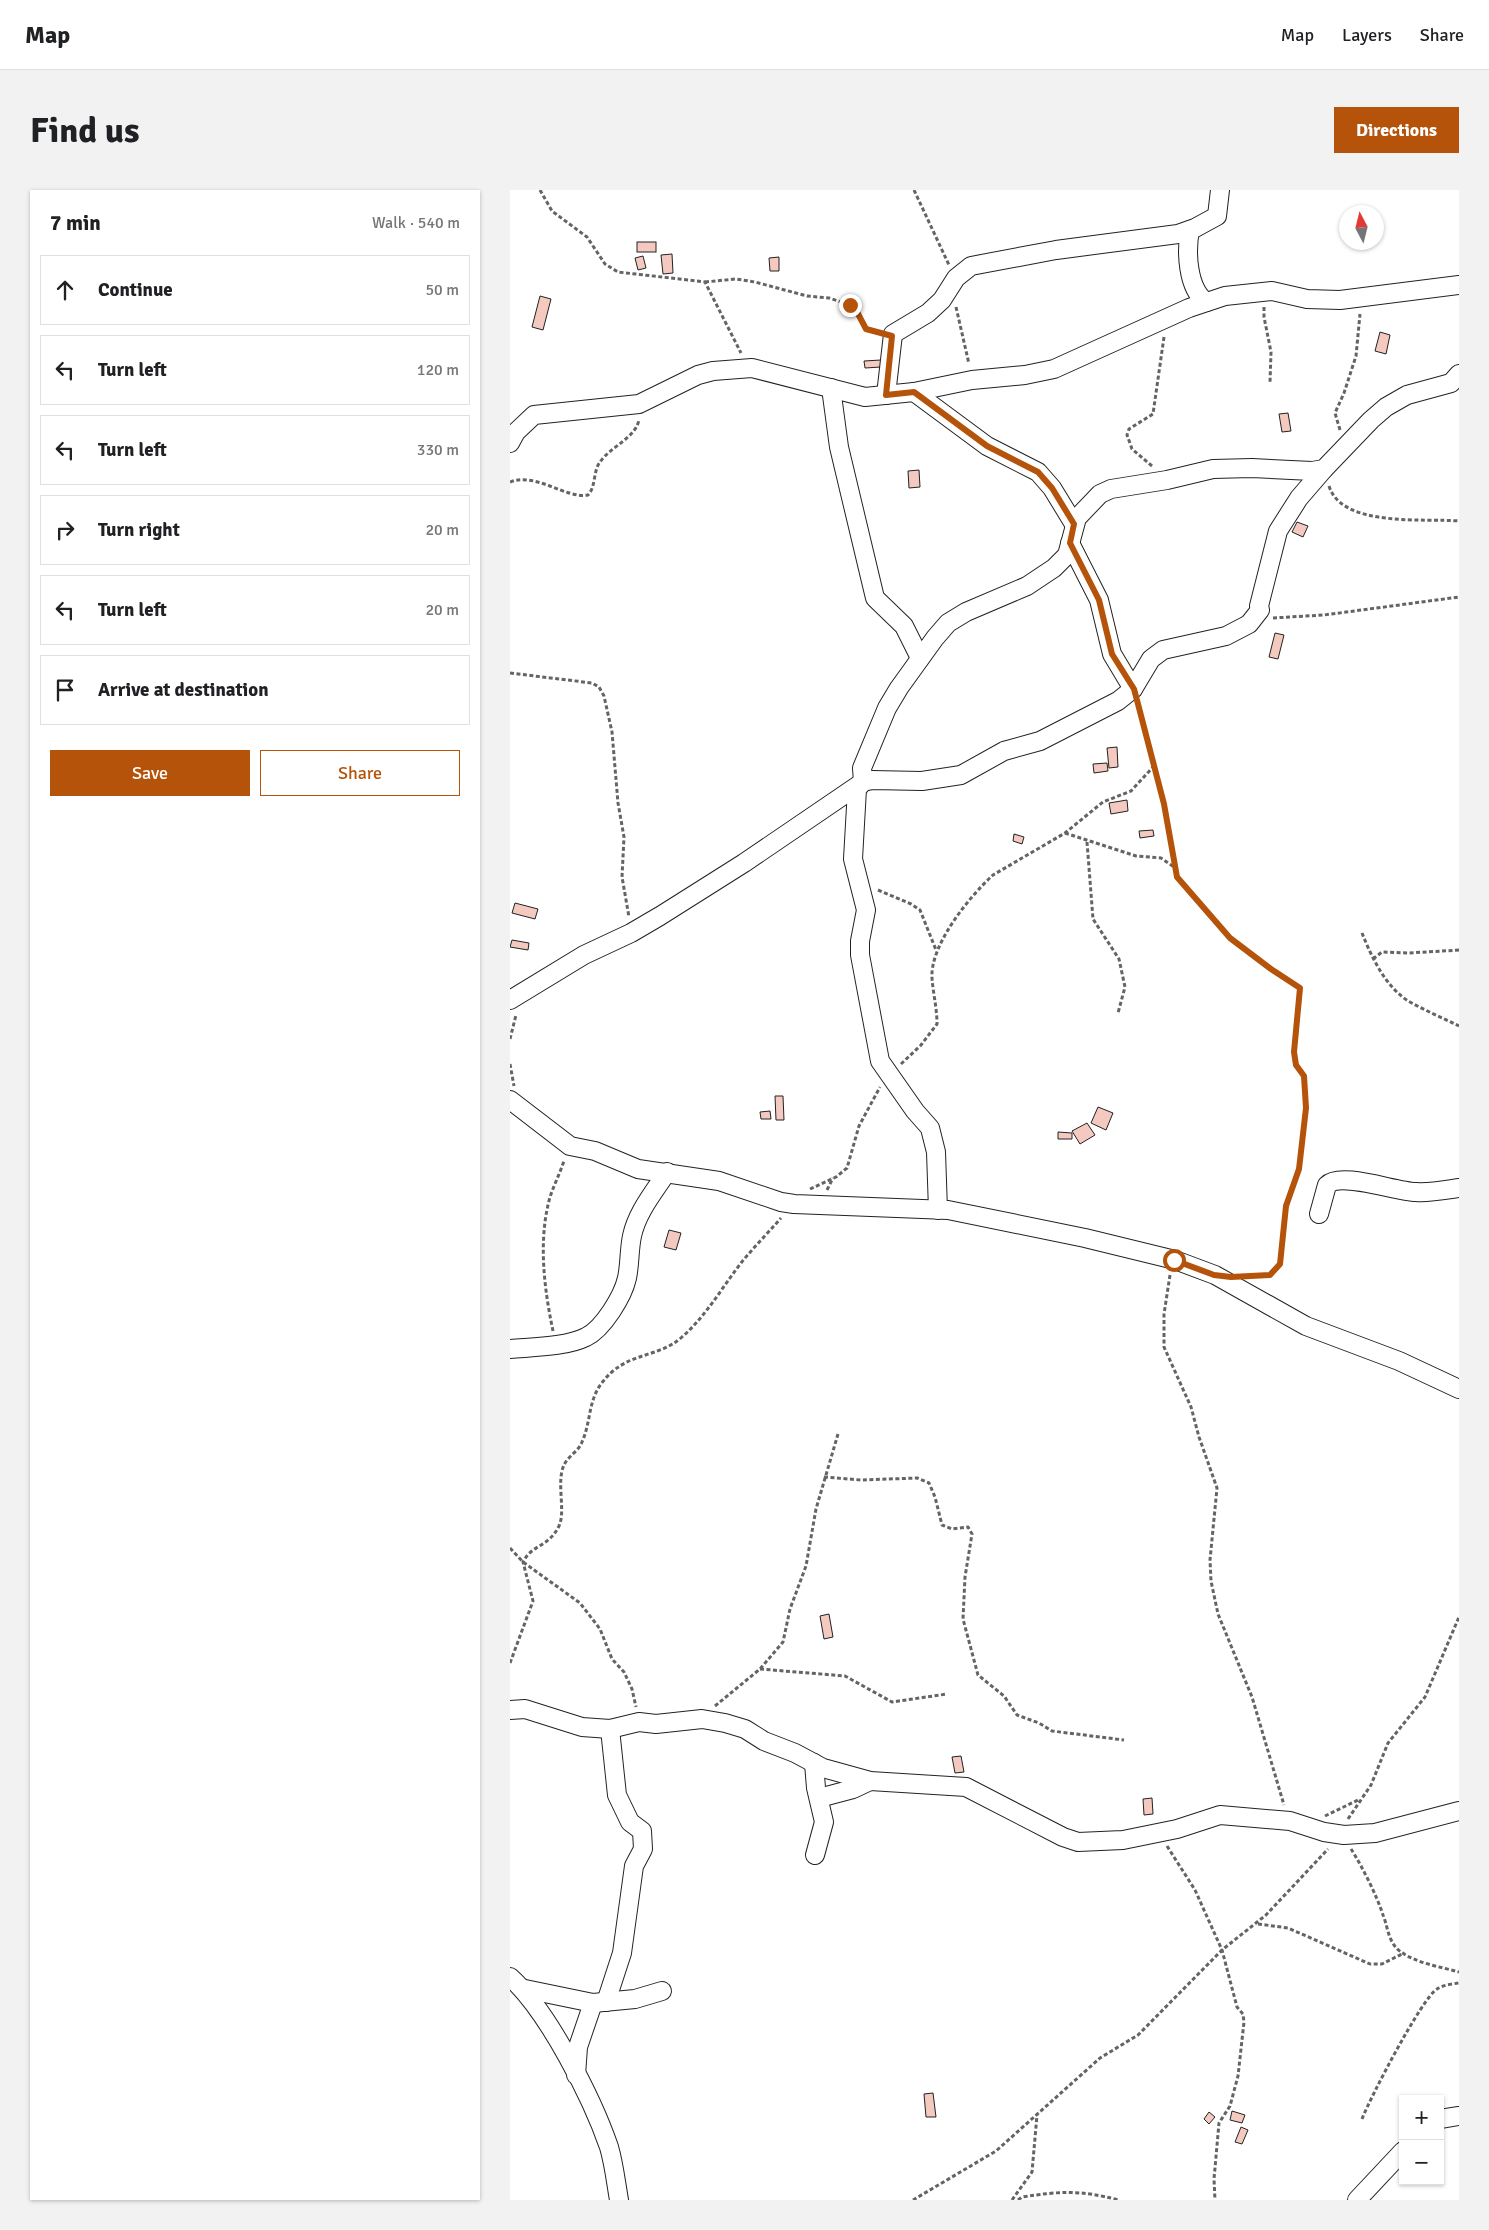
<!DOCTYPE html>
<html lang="en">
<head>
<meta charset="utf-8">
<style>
	body { margin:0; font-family:Signika,sans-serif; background:#f2f2f2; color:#202124 }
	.controls { position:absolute; right:15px; bottom:15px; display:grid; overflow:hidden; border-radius:0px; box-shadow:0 1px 4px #0004 }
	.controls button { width:45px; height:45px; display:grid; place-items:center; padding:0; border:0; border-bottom:1px solid #e0e0e0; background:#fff; color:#202124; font:25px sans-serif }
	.compass { position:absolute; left:829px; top:15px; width:45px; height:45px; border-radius:50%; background:#fff; box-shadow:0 1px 4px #0004; rotate:353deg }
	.stop { position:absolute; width:15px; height:15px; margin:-11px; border:4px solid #b45309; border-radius:50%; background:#fff }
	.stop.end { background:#b45309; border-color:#fff; box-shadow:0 1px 5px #0008 }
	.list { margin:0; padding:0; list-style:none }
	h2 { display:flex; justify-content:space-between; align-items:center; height:65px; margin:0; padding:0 20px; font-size:21px }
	h2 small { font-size:16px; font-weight:400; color:#757577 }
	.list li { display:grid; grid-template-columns:32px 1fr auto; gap:15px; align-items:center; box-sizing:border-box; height:70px; margin:0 10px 10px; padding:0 10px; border:1px solid #e0e0e0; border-radius:0px }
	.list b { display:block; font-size:19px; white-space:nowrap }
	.list em { font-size:16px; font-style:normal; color:#757577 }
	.actions { display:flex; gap:10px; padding:15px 20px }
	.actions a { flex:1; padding:11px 0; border:1px solid #b45309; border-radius:0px; text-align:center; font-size:18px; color:#b45309 }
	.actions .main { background:#b45309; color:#fff }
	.icon { flex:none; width:28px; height:28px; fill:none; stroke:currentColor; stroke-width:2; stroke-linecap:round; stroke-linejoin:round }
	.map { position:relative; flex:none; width:949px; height:2010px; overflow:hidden; border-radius:0px }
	header { display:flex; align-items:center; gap:30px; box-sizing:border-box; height:70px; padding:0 25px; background:#fff; border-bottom:1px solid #e0e0e0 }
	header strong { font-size:24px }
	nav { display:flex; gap:28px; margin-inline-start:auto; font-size:18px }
	.intro { display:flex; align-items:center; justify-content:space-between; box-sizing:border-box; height:120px; padding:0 30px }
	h1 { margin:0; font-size:35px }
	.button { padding:12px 22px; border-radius:0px; background:#b45309; color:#fff; font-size:18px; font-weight:700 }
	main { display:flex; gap:30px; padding:0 30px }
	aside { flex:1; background:#fff; border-radius:0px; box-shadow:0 1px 4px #0004 }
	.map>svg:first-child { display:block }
	.building { fill:#f3c9c0; stroke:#222 }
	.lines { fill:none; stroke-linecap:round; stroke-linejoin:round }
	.minor-casing { stroke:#222; stroke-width:20 }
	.path { stroke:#646464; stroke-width:3; stroke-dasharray:4 2.5; stroke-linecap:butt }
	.minor { stroke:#fff; stroke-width:18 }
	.route { stroke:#b45309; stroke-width:6 }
</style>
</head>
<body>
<header>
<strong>Map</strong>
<nav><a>Map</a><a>Layers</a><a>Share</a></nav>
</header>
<div class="intro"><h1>Find us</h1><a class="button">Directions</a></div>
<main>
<aside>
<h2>7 min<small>Walk · 540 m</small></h2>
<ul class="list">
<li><svg class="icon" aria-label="ahead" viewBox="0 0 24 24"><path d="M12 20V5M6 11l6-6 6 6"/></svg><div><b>Continue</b></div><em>50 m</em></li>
<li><svg class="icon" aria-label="left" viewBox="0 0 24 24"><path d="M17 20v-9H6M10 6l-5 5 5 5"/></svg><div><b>Turn left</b></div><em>120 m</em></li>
<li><svg class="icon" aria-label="left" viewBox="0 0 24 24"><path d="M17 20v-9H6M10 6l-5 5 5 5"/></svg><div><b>Turn left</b></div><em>330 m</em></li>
<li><svg class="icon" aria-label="right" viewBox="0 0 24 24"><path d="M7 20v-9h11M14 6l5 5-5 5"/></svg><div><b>Turn right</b></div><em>20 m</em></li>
<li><svg class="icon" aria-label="left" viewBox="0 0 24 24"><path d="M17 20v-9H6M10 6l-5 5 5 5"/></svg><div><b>Turn left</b></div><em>20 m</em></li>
<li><svg class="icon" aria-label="arrive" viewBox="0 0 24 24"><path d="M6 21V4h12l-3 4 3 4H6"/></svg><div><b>Arrive at destination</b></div></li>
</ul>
<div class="actions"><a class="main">Save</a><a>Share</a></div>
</aside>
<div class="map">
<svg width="949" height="2010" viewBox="0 0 949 2010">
	<rect width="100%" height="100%" fill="#fff"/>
	<g class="building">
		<rect x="127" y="52" width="19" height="10"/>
		<path d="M162 64 163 83 153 84 151 65Z"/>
		<path d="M133 66 136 78 128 80 125 68Z"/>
		<path d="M269 67V81H260L259 68Z"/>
		<path d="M30 106 41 109 33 140 22 137Z"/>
		<path d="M870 142 880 145 876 164 865 161Z"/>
		<path d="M371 170V177L355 178 354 171Z"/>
		<path d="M778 223 781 241 772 242 769 224Z"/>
		<path d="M409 280 410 297 399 298 398 281Z"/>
		<path d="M787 332 798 336 793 347 782 342Z"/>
		<path d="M765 443 774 445 768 469 759 467Z"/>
		<path d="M607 557 608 577 599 578 597 558Z"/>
		<path d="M597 573 598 581 584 583 583 574Z"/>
		<path d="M617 610 618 621 601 624 599 613Z"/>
		<path d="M643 640 644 646 630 648 629 641Z"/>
		<path d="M504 644 514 647 512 654 503 651Z"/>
		<path d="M5 713 28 719 25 729 2 723Z"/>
		<path d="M2 750 19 753 18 760 0 757Z"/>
		<path d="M265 906H273L274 930H266Z"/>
		<path d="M588 917 603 923 596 940 581 933Z"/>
		<path d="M260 921 261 929H251L250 922Z"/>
		<path d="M577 933 585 945 570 954 562 941Z"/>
		<path d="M548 942 562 943V949H548Z"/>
		<path d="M159 1040 171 1043 166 1060 154 1057Z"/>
		<path d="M319 1424 323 1447 314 1449 310 1426Z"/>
		<path d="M451 1566 454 1582 445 1583 442 1567Z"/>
		<path d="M642 1608 643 1624 634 1625 633 1609Z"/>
		<path d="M423 1903 426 1927H416L414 1904Z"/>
		<path d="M722 1921 735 1925 732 1933 720 1930Z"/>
		<path d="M699 1922 705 1927 699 1934 694 1929Z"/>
		<path d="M731 1937 738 1940 732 1954 725 1952Z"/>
	</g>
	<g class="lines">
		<defs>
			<g id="minor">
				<path d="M680 40C676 61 677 98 696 112"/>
				<path d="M321 198 329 257 365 408 394 436 410 468"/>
				<path d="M404 202 477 256 528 282 542 298 564 334"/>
				<path d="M376 205 383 144 418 123 432 110 446 88 461 76 546 60 668 44 685 38 707 26 710 0"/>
				<path d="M0 253 6 242 24 225 129 214 188 185 203 181 242 178 355 207 404 202 462 190 515 185 544 179 679 118 715 106 762 101 797 109 830 110 949 95"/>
				<path d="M560 353 589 410 602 464 623 499"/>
				<path d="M0 810 74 765 121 743 150 726 234 673 353 592 362 590 412 591 451 585 494 561 530 551 608 511 623 499 641 469 653 460 716 446 739 434 750 420 749 416 768 341 789 308 814 279"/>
				<path d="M0 910 60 956 85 961 128 979 209 991 271 1012 284 1014 438 1020 575 1048 665 1070 705 1085 796 1136 889 1171 949 1199"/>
				<path d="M428 1020 426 962 420 938 405 921 370 871 350 765V751L356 720 343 669 347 599 353 592 352 578 377 518 389 498 425 448 438 433 456 422 517 396 544 378 557 365 567 328 590 304 601 299 657 290 703 279 742 278 802 281 814 279 861 230 876 217 897 205 941 193 949 184"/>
				<path d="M809 1024 817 995C831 981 886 1002 906 1002 920 1003 935 1000 949 998"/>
				<path d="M0 1159C22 1157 56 1157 76 1147 93 1139 113 1106 117 1088 120 1074 119 1060 122 1046 127 1022 144 1002 157 982"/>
				<path d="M0 1520 15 1519 72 1537 100 1539 129 1532 146 1534 192 1529 215 1533 235 1539 254 1551 285 1563 313 1578 360 1591 456 1597 553 1647 568 1652 613 1650 667 1639 710 1625 780 1631 814 1642 834 1645 865 1643 949 1621"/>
				<path d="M304 1573 306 1598 314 1632 305 1665"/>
				<path d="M309 1608 343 1599 360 1591"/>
				<path d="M0 1787C38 1821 82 1908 99 1957 104 1974 106 1993 109 2010"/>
				<path d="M15 1799 83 1813 125 1809 152 1801"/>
				<path d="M96 1812 112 1763 124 1676 133 1659 132 1641 120 1632 107 1605 100 1539"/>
				<path d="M66 1885 68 1857 83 1813"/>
				<path d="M930 1929 949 1926"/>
				<path d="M847 2010 893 1961"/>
			</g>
		</defs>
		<use href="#minor" class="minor-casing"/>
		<g class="path">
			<path d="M30 0 42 21 77 47 95 74 108 82 195 92 231 163"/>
			<path d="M404 0 439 75"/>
			<path d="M195 92 226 89 245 92 297 106 319 108 340 115 346 120 356 139 369 143"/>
			<path d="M446 117 459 174"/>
			<path d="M754 117V127L761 162 760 192"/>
			<path d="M830 240 825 223 834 203 846 166 850 124"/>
			<path d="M642 276 622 259 617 245 619 239 643 224 654 147"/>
			<path d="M0 292C27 282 55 309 78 305 86 297 83 281 90 272 100 257 127 247 129 229"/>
			<path d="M819 296C832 338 915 328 949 331"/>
			<path d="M763 428 814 425 949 407"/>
			<path d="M0 483 82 493 89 497 94 506 102 542 108 613 114 647 112 687 119 727"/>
			<path d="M629 514 654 614 665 679"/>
			<path d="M555 643 626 666 651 668 664 677 667 687 720 748 761 779 790 798 784 862 786 875 793 885 796 918 789 979 776 1016 770 1074 760 1085 740 1086"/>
			<path d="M577 652 583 729 609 769 615 797 608 823"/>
			<path d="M368 700 401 714 410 720 426 760"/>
			<path d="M852 743C862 768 876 798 900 812 916 821 933 828 949 836"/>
			<path d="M863 769 872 762 899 763 949 760"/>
			<path d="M0 849 6 825"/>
			<path d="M0 874 4 896"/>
			<path d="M391 874 411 855 427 834C427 818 423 803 422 788 420 755 459 707 483 685L555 643 593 612 621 601 644 576"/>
			<path d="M300 999 326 987 337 978 349 936 370 897"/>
			<path d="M317 1000 323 988"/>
			<path d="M660 1085 654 1124V1157L681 1217 689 1247 707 1298 700 1370 701 1391 708 1424 742 1507 774 1615"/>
			<path d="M43 1141C34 1098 28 1050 40 1007 44 995 50 983 54 971"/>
			<path d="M314 1287 351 1290 407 1288 419 1293 425 1307 432 1335 442 1339 458 1337 462 1344 455 1387 453 1429 468 1485 494 1506 507 1525 529 1533 542 1541 614 1550"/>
			<path d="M0 1358 13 1372 70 1413 90 1439 102 1469 114 1482 122 1499 126 1517"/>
			<path d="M0 1473 23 1411 13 1372C22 1354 38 1358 49 1336 56 1321 46 1292 54 1275 58 1266 69 1261 72 1252 81 1232 78 1212 91 1194 116 1160 146 1170 172 1147 196 1126 211 1099 231 1073 243 1058 258 1043 271 1028"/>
			<path d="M250 1479 335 1486 382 1512 437 1504"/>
			<path d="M205 1516 250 1479 273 1452 280 1419 296 1376 306 1319 328 1244"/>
			<path d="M815 1626 848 1610"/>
			<path d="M838 1629 861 1595 878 1553 915 1507 949 1427"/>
			<path d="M657 1656 685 1700 712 1760 727 1817 733 1824 734 1832 728 1886 720 1916 709 1933 704 1989 705 2010"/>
			<path d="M841 1659C852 1676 867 1706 873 1725 878 1737 878 1753 891 1762 906 1773 931 1777 949 1782"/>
			<path d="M748 1734 778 1738 860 1774H872L894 1763"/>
			<path d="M852 1929C860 1908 912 1808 927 1799 933 1795 942 1794 949 1793"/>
			<path d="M403 2010 486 1961 590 1868 628 1845 712 1760 756 1725 818 1659"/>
			<path d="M502 2010 522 1982 527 1925"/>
			<path d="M508 2010 512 2007C551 2001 570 2000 609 2010"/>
		</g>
		<use href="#minor" class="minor"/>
	</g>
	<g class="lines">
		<path class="route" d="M340 115 346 120 356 139 382 146 376 205 404 202 477 256 528 282 542 298 564 334 560 353 589 410 602 464 624 499 628 514 654 614 667 687 720 748 761 779 790 798 784 862 786 875 794 886 796 918 789 979 776 1016 770 1074 760 1085 721 1087 704 1085 664 1070"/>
	</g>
</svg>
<div class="controls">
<button>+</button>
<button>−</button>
</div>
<svg class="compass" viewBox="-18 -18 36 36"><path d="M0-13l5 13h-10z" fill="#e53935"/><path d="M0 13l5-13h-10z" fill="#757577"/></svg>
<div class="stop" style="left:664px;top:1070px"></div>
<div class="stop end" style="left:340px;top:115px"></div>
</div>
</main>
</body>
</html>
